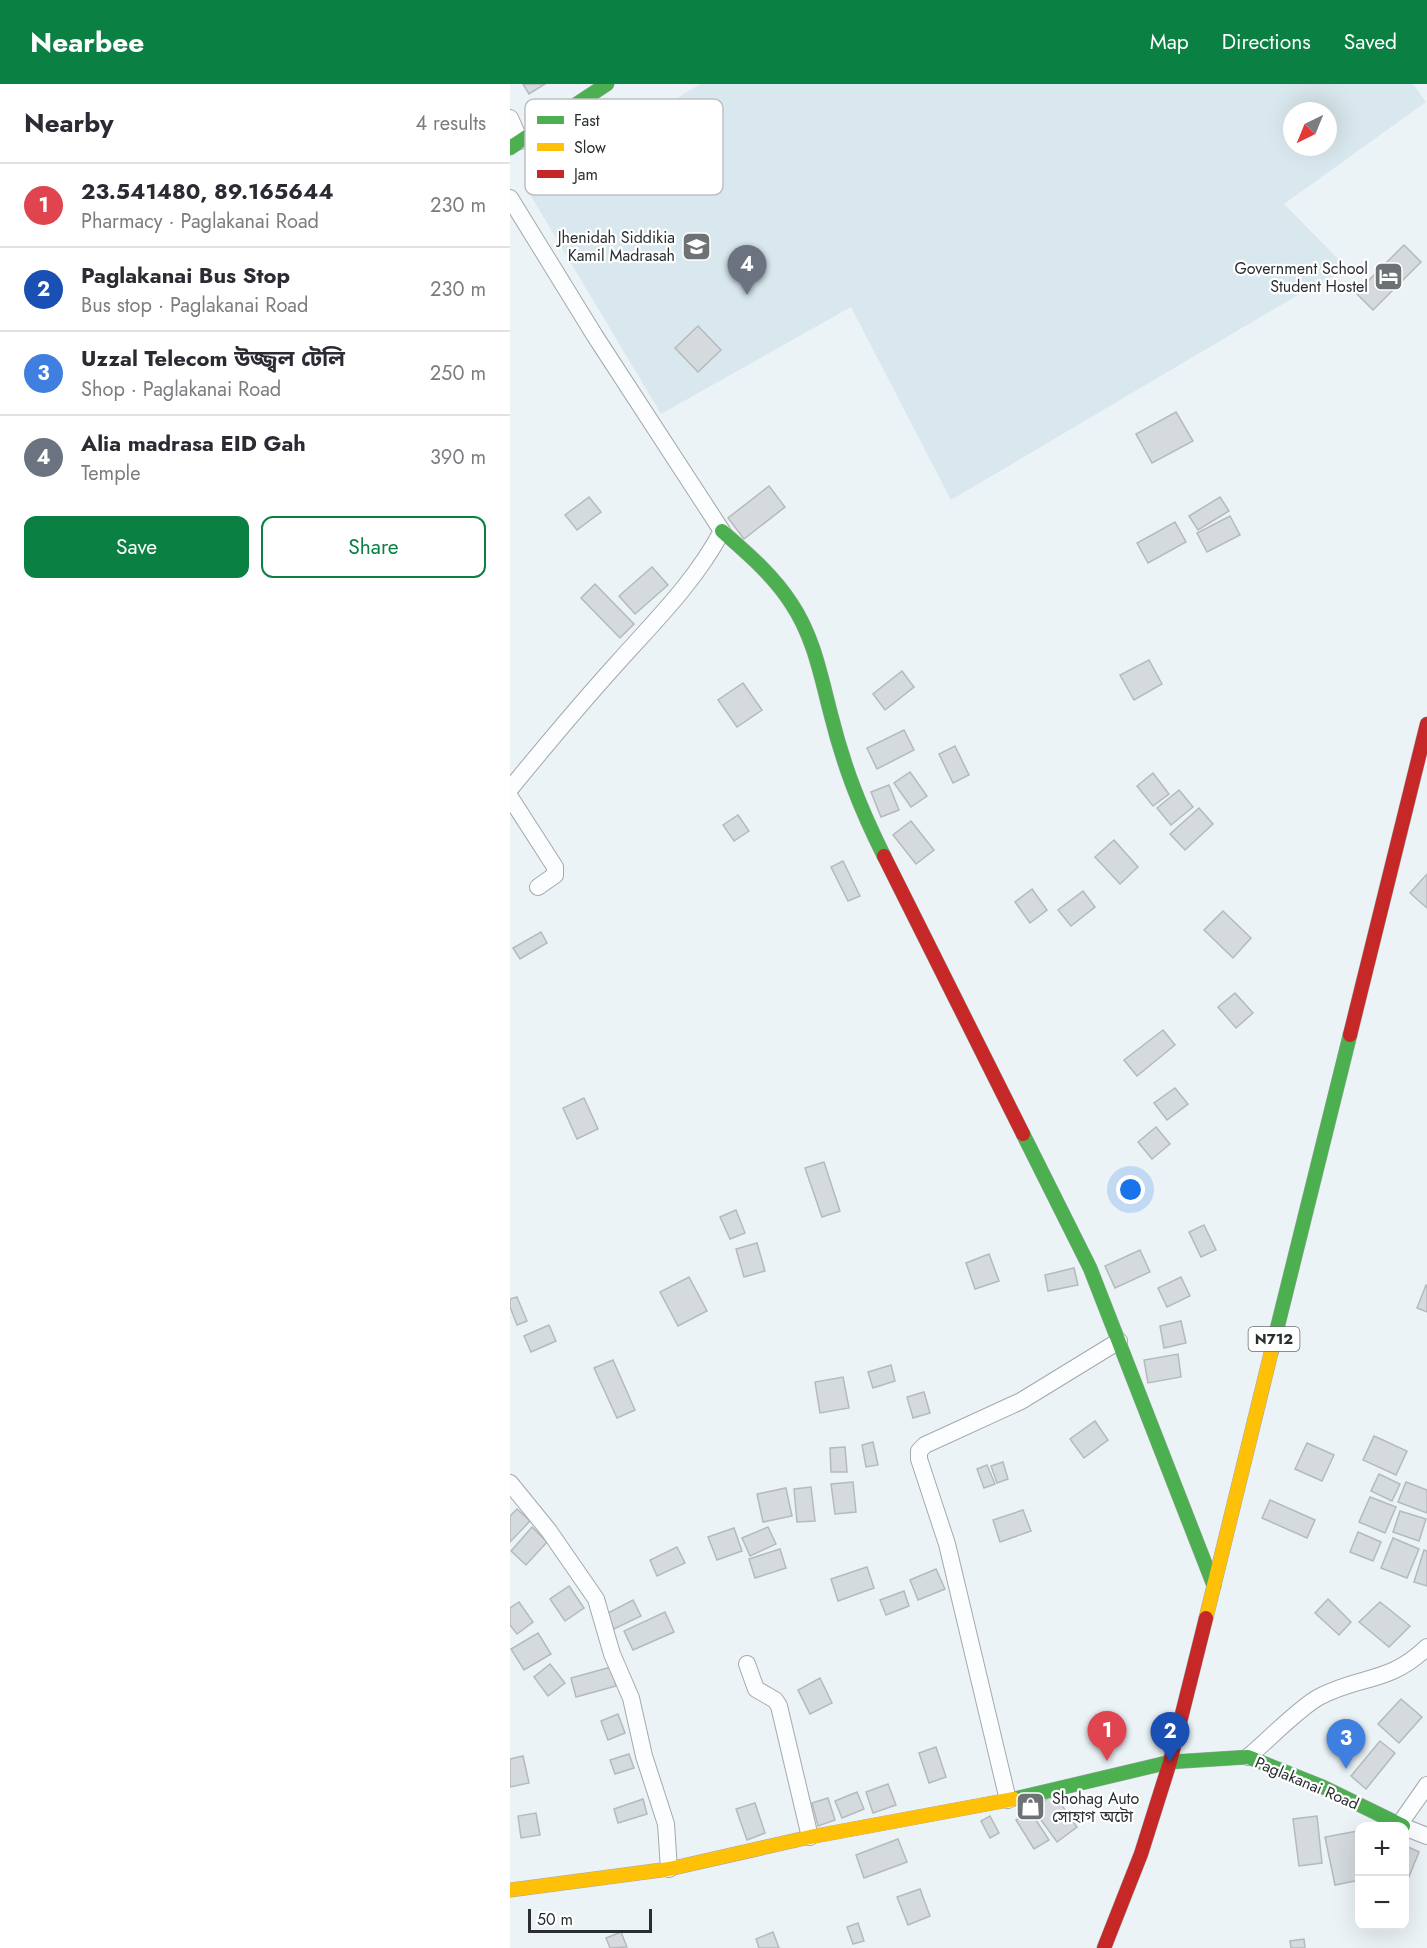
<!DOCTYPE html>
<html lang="en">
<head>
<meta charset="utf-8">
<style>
	body { margin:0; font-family:Jost,"Noto Sans Bengali",sans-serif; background:#f2f2f3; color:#2b2b33 }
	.controls { position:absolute; right:18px; bottom:18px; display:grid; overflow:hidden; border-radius:12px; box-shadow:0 6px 24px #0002 }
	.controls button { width:54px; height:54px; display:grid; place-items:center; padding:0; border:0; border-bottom:2px solid #e1e1e2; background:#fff; color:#2b2b33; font:30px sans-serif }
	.compass { position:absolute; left:773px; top:18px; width:54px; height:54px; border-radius:50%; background:#fff; box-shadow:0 6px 24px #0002; rotate:223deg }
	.scale { position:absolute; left:18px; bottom:15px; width:124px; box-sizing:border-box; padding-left:6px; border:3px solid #292e30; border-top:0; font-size:16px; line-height:21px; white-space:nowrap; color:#292e30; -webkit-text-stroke:4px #fff; paint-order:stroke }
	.you { position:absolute; left:621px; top:1106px; width:21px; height:21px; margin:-15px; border:4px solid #fff; border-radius:50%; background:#1a73e8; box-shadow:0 0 0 9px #1a73e833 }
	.badge { display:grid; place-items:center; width:39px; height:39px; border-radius:50%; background:#0b8043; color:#fff; font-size:20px; font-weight:700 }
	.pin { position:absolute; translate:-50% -50px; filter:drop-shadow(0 2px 3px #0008) }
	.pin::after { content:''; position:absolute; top:32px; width:21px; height:18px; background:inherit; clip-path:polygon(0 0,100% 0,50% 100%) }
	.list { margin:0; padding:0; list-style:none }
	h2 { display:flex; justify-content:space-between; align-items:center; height:78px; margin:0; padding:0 24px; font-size:26px }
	h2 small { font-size:20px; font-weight:400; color:#7c7c81 }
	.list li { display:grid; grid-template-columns:39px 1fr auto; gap:18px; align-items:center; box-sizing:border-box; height:84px; padding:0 24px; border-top:2px solid #e1e1e2 }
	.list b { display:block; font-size:22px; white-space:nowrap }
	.list p { margin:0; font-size:20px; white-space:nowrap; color:#7c7c81 }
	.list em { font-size:20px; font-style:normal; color:#7c7c81 }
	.actions { display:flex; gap:12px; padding:18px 24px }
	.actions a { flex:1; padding:14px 0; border:2px solid #0b8043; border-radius:12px; text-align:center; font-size:21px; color:#0b8043 }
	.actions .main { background:#0b8043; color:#fff }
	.map { position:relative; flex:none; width:917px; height:1864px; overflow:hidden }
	header { display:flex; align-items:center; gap:36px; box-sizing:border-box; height:84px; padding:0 30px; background:#0b8043; color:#fff }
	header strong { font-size:28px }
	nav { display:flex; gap:33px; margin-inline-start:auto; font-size:21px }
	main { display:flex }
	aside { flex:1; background:#fff }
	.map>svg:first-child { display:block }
	.built { fill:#d9e8ee; fill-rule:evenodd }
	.building { fill:#d4dadd; stroke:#b5babc; stroke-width:1.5 }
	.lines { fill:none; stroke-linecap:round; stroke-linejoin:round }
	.street-casing { stroke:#a4a9ab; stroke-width:18 }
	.fast-casing { stroke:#a4a9ab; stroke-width:15 }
	.slow-casing { stroke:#a4a9ab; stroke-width:15 }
	.jam-casing { stroke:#a4a9ab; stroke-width:15 }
	.street { stroke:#fcfdfe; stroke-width:16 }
	.fast { stroke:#4caf50; stroke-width:14 }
	.slow { stroke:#ffc107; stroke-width:14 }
	.jam { stroke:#c62828; stroke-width:14 }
	.labels { text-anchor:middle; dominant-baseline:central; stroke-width:4.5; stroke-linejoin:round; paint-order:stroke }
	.shield { fill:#fff; stroke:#696d6e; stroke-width:1.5 }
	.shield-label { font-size:15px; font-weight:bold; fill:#292e30 }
	.poi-label { font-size:16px; fill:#292e30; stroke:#fff; text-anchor:end }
	.street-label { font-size:16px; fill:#292e30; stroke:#fff }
	.key { fill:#fff; stroke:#bfc0c1; stroke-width:1.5 }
	.key-label { font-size:16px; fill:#292e30 }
</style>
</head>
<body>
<header>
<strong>Nearbee</strong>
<nav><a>Map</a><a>Directions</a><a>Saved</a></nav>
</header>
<main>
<aside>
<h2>Nearby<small>4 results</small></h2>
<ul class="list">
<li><span class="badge" style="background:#e0444e">1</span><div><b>23.541480, 89.165644</b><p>Pharmacy · Paglakanai Road</p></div><em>230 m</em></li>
<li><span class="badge" style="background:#1a4fb4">2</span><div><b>Paglakanai Bus Stop</b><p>Bus stop · Paglakanai Road</p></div><em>230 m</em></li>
<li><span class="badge" style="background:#3f7fe0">3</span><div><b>Uzzal Telecom উজ্জ্বল টেলি</b><p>Shop · Paglakanai Road</p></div><em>250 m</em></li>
<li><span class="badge" style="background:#6b7280">4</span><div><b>Alia madrasa EID Gah</b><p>Temple</p></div><em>390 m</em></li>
</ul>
<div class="actions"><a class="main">Save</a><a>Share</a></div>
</aside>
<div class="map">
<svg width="917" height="1864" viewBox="0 0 917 1864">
	<rect width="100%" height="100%" fill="#ebf3f6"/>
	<path class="built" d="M190 0H903L916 18 774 120 839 186 803 202 441 416 341 223 151 330 18 107ZM782 27H818V63H782Z"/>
	<g class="building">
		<path d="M13 0H35L19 10Z"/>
		<path d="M894 161 911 178 863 226 846 209Z"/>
		<path d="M188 242 211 266 188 288 165 264Z"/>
		<path d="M666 328 683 357 642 379 626 350Z"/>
		<path d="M259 402 275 423 234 455 218 434Z"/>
		<path d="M79 413 91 428 67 446 55 431Z"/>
		<path d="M710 413 719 427 688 446 679 432Z"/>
		<path d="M720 432 730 451 697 468 687 449Z"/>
		<path d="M665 438 676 458 638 479 627 459Z"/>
		<path d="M142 483 158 501 125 530 109 512Z"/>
		<path d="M85 500 124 540 110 554 71 514Z"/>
		<path d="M639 576 652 600 624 616 610 591Z"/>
		<path d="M392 587 404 603 375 626 363 610Z"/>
		<path d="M233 599 252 626 227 643 208 616Z"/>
		<path d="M394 646 404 666 367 685 357 664Z"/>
		<path d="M445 662 459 691 443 699 429 670Z"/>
		<path d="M400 688 417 712 401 723 384 699Z"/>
		<path d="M643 689 659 710 643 722 627 702Z"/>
		<path d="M379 701 389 726 371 733 361 708Z"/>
		<path d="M669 706 683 723 661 741 647 724Z"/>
		<path d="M689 724 703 740 675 766 660 750Z"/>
		<path d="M228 731 239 747 224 757 213 741Z"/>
		<path d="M401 737 424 766 406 780 383 751Z"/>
		<path d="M604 756 628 783 610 800 585 773Z"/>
		<path d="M333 777 350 812 338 817 321 783Z"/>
		<path d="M917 790V824L900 809Z"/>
		<path d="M522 805 537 826 520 839 505 818Z"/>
		<path d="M573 807 585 823 561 842 548 826Z"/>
		<path d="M713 827 741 854 723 874 694 846Z"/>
		<path d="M31 848 37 859 10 875 3 864Z"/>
		<path d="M725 909 743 929 726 944 708 923Z"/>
		<path d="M653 946 665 961 627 992 614 976Z"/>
		<path d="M665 1004 678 1020 657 1036 644 1019Z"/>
		<path d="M74 1014 88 1045 67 1055 53 1024Z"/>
		<path d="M646 1043 660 1060 642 1075 628 1058Z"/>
		<path d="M314 1078 330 1127 312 1133 295 1084Z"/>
		<path d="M226 1126 235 1149 220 1155 210 1133Z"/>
		<path d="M694 1141 706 1166 691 1173 679 1148Z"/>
		<path d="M247 1159 255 1187 234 1193 226 1165Z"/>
		<path d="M630 1166 640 1188 605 1204 595 1182Z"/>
		<path d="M479 1170 489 1197 465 1205 456 1179Z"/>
		<path d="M564 1184 568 1201 538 1207 535 1191Z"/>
		<path d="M179 1193 197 1227 168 1242 150 1208Z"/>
		<path d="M671 1193 680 1212 657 1223 648 1204Z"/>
		<path d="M916 1201 917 1202V1228L907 1224Z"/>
		<path d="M7 1213 17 1237 7 1241 0 1223V1215Z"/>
		<path d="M671 1237 676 1259 654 1264 650 1242Z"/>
		<path d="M39 1241 46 1257 21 1268 14 1252Z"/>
		<path d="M668 1270 671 1293 638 1299 634 1276Z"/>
		<path d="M103 1276 125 1326 107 1334 84 1284Z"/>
		<path d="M381 1281 385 1297 363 1304 358 1288Z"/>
		<path d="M333 1293 339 1324 310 1329 305 1298Z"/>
		<path d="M414 1308 420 1329 403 1334 397 1313Z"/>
		<path d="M585 1337 598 1356 574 1374 560 1355Z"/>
		<path d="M864 1352 897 1367 886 1391 853 1376Z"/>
		<path d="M363 1358 368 1381 356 1383 352 1361Z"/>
		<path d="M797 1359 824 1371 812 1397 785 1385Z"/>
		<path d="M335 1363 337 1388H321L320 1364Z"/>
		<path d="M493 1378 498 1395 487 1399 481 1382Z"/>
		<path d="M477 1381 485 1400 474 1404 467 1385Z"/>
		<path d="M869 1390 890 1400 882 1417 861 1407Z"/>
		<path d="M343 1398 346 1428 325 1430 321 1400Z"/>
		<path d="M896 1398 917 1406V1429L888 1418Z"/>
		<path d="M301 1403 305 1437 287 1438 284 1405Z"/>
		<path d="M276 1404 282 1432 253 1438 247 1410Z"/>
		<path d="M860 1413 886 1423 875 1449 849 1438Z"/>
		<path d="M760 1416 805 1436 797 1454 752 1434Z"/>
		<path d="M7 1425 20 1437 0 1458V1432Z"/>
		<path d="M513 1426 521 1447 490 1458 483 1436Z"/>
		<path d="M890 1427 916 1435 909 1457 883 1448Z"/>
		<path d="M22 1443 37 1458 16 1481 1 1467Z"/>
		<path d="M258 1443 266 1460 240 1472 232 1454Z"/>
		<path d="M224 1444 232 1467 207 1476 198 1453Z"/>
		<path d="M848 1448 871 1458 863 1477 840 1468Z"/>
		<path d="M883 1454 909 1465 897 1494 871 1484Z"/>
		<path d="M167 1463 175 1479 147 1492 140 1476Z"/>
		<path d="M270 1465 276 1484 245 1494 239 1475Z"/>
		<path d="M914 1466 917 1467V1502L904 1498Z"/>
		<path d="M357 1483 364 1504 328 1517 321 1495Z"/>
		<path d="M426 1485 435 1505 408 1516 400 1496Z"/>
		<path d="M59 1502 74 1524 55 1537 40 1515Z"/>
		<path d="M394 1507 399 1522 376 1531 370 1516Z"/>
		<path d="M818 1515 841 1538 829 1551 805 1529Z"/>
		<path d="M123 1516 131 1532 104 1545 96 1530Z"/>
		<path d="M9 1518 23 1538 7 1550 0 1541V1524Z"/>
		<path d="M870 1518 900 1542 879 1563 849 1538Z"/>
		<path d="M155 1528 164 1548 123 1566 114 1547Z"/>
		<path d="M28 1549 41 1570 14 1586 1 1565Z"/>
		<path d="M40 1580 55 1599 38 1612 24 1593Z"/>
		<path d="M101 1583 106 1602 66 1613 61 1594Z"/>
		<path d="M310 1594 322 1619 300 1630 288 1606Z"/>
		<path d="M891 1615 912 1633 889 1659 868 1640Z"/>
		<path d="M108 1630 115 1649 98 1656 91 1637Z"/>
		<path d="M870 1657 885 1669 856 1705 841 1692Z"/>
		<path d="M426 1663 436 1693 419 1699 409 1669Z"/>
		<path d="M119 1670 124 1684 105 1690 100 1676Z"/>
		<path d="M13 1672 19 1699 0 1703V1675Z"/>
		<path d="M378 1700 386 1721 363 1729 356 1708Z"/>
		<path d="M347 1708 354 1725 332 1734 325 1717Z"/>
		<path d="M544 1710 567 1743 547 1758 523 1725Z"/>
		<path d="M318 1714 325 1736 308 1742 302 1719Z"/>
		<path d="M133 1715 137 1730 108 1739 104 1725Z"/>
		<path d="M245 1719 255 1749 237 1756 226 1725Z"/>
		<path d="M520 1727 539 1756 524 1765 506 1736Z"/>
		<path d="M26 1729 30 1751 11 1754 8 1732Z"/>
		<path d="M480 1732 489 1749 480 1754 471 1737Z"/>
		<path d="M807 1732 812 1779 789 1782 783 1735Z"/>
		<path d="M848 1747 850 1796 825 1801 815 1753Z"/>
		<path d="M388 1755 397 1778 354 1794 346 1771Z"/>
		<path d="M894 1761 909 1768 896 1800 894 1799Z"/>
		<path d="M410 1805 420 1832 398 1841 387 1813Z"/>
		<path d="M348 1839 354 1857 343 1860 337 1843Z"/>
		<path d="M111 1848 117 1863 100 1864 96 1854Z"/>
		<path d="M263 1848 269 1864H249L246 1855Z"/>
		<path d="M794 1855 795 1864H781L780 1857Z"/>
	</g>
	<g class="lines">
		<defs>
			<g id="street">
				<path d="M0 34 10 57"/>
				<path d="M0 114 85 252 212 447C186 496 147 535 110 576 72 618 36 661 0 705"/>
				<path d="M0 713 45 783V791L28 803"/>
				<path d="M0 1399 39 1447 86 1515 102 1570 121 1614 134 1672 156 1740 159 1785"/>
				<path d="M237 1580 246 1605 265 1616 269 1622 300 1753"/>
				<path d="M738 1673C756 1658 790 1623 809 1613 850 1591 879 1600 917 1563"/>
				<path d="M498 1716 437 1460 409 1375V1367L415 1361 511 1317 609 1257"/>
				<path d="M889 1741 917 1701"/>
				<path d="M894 1743 917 1752"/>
			</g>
			<g id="fast">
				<path d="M0 64 97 0"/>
				<path d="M212 447C237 469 263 491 281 519 304 553 311 593 321 631 334 683 350 724 374 772"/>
				<path d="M513 1050 580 1184 704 1502"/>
				<path d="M761 1269 840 951"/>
				<path d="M504 1715 660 1678 738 1673 813 1703 893 1742"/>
			</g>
			<g id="slow">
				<path d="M696 1534 761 1269"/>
				<path d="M0 1806 159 1785 300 1753 504 1715"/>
			</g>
			<g id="jam">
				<path d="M374 772 513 1050"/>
				<path d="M840 951 917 640"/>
				<path d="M594 1864 631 1770 660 1678 696 1534"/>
			</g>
		</defs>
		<use href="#street" class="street-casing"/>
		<use href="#fast" class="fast-casing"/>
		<use href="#slow" class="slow-casing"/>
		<use href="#jam" class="jam-casing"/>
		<use href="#street" class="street"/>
		<use href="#fast" class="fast"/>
		<use href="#slow" class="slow"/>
		<use href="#jam" class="jam"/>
	</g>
	<defs>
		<symbol id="university-square" viewBox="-11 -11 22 22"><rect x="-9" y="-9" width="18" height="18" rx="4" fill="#6d7375" stroke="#fff"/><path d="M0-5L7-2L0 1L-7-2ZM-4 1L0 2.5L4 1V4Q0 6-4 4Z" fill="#fff"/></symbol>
		<symbol id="hotel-square" viewBox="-11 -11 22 22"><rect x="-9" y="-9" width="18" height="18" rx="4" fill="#6d7375" stroke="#fff"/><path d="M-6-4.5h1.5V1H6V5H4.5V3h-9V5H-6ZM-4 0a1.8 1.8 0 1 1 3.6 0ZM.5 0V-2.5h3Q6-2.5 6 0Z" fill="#fff"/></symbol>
		<symbol id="shop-square" viewBox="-11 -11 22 22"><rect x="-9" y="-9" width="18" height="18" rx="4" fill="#6d7375" stroke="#fff"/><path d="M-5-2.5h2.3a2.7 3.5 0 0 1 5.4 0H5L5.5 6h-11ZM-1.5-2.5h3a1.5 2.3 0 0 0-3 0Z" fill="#fff"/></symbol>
	</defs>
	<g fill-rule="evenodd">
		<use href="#university-square" x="170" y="146" width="33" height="33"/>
		<use href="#hotel-square" x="862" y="176" width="33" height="33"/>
		<use href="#shop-square" x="504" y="1706" width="33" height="33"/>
	</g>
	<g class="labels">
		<rect class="shield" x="738.5" y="1243" width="51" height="24" rx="4.5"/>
		<g class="shield-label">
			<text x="764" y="1255">N712</text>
		</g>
		<g class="poi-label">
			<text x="165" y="153">Jhenidah Siddikia<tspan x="165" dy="18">Kamil Madrasah</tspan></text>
			<text x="858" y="184">Government School<tspan x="858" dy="18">Student Hostel</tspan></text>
			<text x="542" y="1714" text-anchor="start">Shohag Auto<tspan x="542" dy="18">সোহাগ অটো</tspan></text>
		</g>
		<g class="street-label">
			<text transform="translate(797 1699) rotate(23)">Paglakanai Road</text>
		</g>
	</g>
	<rect x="15" y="15" width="198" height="96" rx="9" class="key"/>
	<rect x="27" y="32" width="27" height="8" fill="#4caf50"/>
	<rect x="27" y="59" width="27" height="8" fill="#ffc107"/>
	<rect x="27" y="86" width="27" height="8" fill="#c62828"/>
	<g class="key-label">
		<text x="64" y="42">Fast</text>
		<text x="64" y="69">Slow</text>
		<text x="64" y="96">Jam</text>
	</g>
</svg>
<div class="controls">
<button>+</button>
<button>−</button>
</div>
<svg class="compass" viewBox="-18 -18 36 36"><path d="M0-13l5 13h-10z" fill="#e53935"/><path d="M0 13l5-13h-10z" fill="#7c7c81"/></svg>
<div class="scale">50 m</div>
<div class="you"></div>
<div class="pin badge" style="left:597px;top:1677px;background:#e0444e">1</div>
<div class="pin badge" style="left:660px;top:1678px;background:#1a4fb4">2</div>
<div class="pin badge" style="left:836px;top:1685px;background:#3f7fe0">3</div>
<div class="pin badge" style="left:237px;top:211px;background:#6b7280">4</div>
</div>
</main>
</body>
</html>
